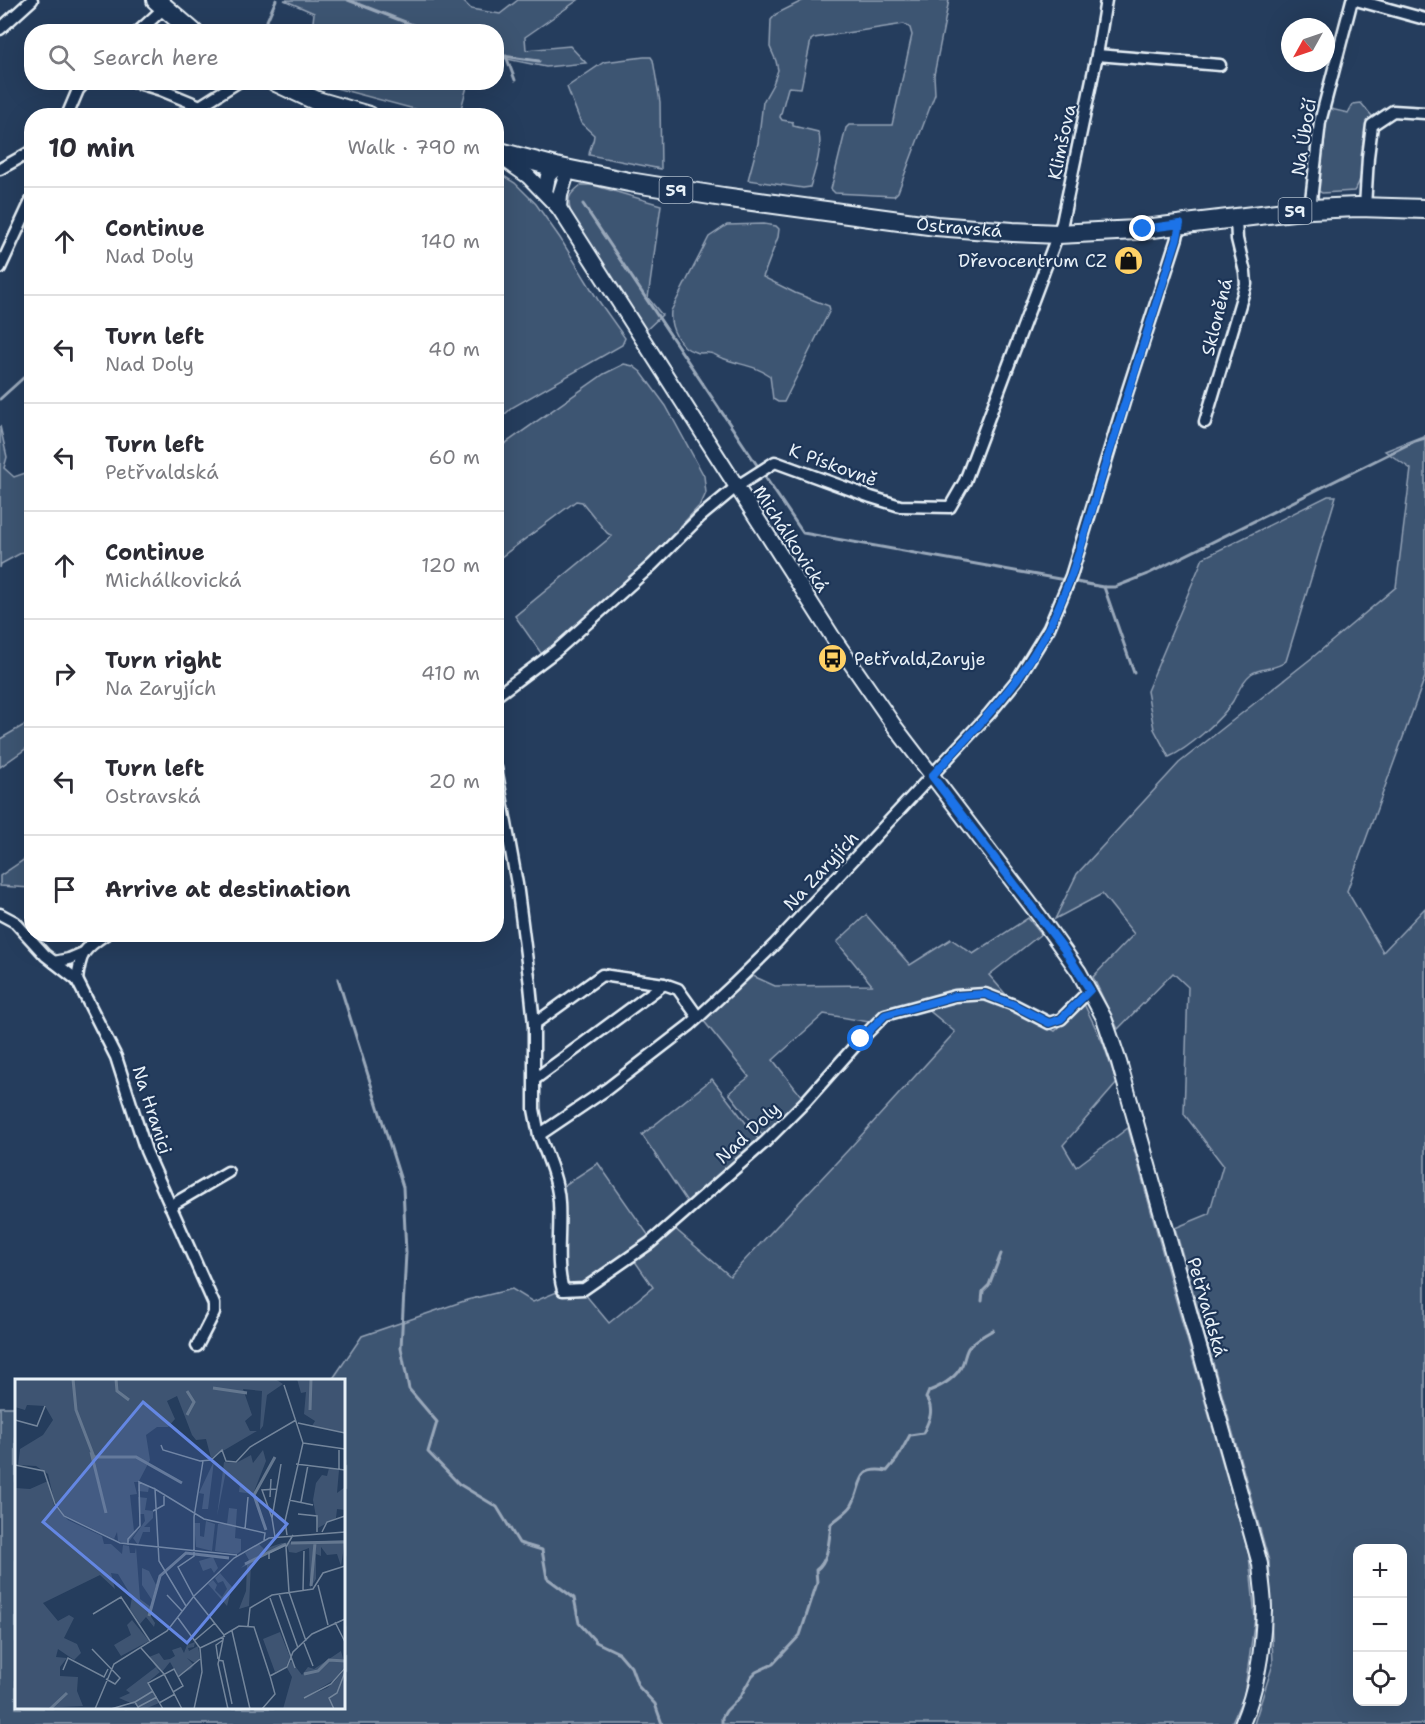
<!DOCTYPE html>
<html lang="en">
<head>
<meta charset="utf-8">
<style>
	body { margin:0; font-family:"Shantell Sans",sans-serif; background:#f2f2f3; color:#2b2b33 }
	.controls { position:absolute; right:18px; bottom:18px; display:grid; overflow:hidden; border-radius:12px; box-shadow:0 6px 24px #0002 }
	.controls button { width:54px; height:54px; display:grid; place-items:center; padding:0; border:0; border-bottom:2px solid #e1e1e2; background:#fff; color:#2b2b33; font:30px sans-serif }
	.compass { position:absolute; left:1281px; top:18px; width:54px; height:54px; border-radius:50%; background:#fff; box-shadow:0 6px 24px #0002; rotate:230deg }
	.stop { position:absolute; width:18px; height:18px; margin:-14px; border:4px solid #1a73e8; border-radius:50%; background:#fff }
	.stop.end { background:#1a73e8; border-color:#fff; box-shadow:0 2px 6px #0008 }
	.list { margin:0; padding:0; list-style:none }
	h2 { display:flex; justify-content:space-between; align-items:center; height:78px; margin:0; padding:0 24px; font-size:26px }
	h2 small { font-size:20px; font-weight:400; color:#7c7c81 }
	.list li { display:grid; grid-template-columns:39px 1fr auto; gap:18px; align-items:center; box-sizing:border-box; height:108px; padding:0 24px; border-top:2px solid #e1e1e2 }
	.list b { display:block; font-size:22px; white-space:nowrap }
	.list p { margin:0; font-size:20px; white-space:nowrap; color:#7c7c81 }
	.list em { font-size:20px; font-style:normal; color:#7c7c81 }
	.icon { flex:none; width:33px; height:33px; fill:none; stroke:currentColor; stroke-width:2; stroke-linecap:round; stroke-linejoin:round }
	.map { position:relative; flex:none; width:1425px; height:1724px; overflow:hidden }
	.search { position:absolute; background:#fff; box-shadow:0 6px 24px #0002; left:24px; top:24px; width:480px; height:66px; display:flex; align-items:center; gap:15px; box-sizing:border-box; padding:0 21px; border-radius:24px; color:#7c7c81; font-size:22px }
	.panel { position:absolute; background:#fff; box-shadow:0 6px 24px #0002; left:24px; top:108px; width:480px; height:834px; border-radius:24px }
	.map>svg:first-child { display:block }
	.green { fill:#3e5472; stroke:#93a2b5; stroke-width:1.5; fill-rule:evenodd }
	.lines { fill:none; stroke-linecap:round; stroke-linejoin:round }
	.stream { stroke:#99a8ba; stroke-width:3 }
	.minor-casing { stroke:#e8f1f8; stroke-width:15 }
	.tertiary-casing { stroke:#e8f1f8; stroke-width:18 }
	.primary-casing { stroke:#e8f1f8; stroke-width:22 }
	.minor { stroke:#1d3557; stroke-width:10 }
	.tertiary { stroke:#1d3557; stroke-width:14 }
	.primary { stroke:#1d3557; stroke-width:18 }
	.route { stroke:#1a73e8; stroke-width:8 }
	.labels { text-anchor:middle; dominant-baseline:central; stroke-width:4.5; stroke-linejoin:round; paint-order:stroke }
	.shield { fill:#1d3557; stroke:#abb9c8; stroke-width:1.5 }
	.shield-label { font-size:16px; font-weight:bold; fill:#e8f1f8 }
	.street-label { font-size:18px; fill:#e8f1f8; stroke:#1d3557 }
	.poi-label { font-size:18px; fill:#e8f1f8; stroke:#1d3557; text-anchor:end }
	.inset-river { fill:none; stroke:#657890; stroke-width:3 }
	.inset-road { fill:none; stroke:#73859b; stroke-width:1.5 }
	.view { fill:#6487e3; fill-opacity:0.15; stroke:#6487e3; stroke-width:3 }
	.inset-edge { fill:none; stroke:#e8f1f8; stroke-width:3 }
</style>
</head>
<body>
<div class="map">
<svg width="1425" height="1724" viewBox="0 0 1425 1724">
	<rect width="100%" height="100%" fill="#253d5d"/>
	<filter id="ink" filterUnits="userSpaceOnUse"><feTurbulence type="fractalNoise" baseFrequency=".0167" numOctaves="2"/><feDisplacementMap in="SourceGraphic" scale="12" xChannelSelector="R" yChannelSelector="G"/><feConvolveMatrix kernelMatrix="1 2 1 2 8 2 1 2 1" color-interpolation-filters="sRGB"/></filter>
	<g filter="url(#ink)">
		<g class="green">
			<path d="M284 0H462L471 9 500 14 518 0H578L525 37 526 50 570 46 586 63 546 67 497 57 496 32 312 31 314 13Z"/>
			<path d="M804 0H949L934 75 935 94 898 192 894 196 835 193 831 189 846 128 849 125H892L912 35 910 28 904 24 814 38 811 40 801 88 789 87 788 88 780 117 782 120 793 122V126L818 132C824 144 814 174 810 187L803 188 748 180 758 143 763 102 773 84 778 70 776 61 770 47 771 20 776 14Z"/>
			<path d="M644 57H651L653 60 660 102 661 169 589 155C589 147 594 143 594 135L581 123 567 87 604 62Z"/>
			<path d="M317 83H468L459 116 437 115Z"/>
			<path d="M1361 103 1372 116C1357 140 1370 169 1354 191L1322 193 1315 189 1322 124 1331 109 1348 113 1353 104Z"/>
			<path d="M497 172 515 183 536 204 560 238 598 300 625 338 622 345 513 407 497 421Z"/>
			<path d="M581 185H593L661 205 648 298 662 315 646 330 571 214C567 198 568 195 581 185Z"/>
			<path d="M764 224 776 226 779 229 778 237 763 277 795 293 829 306 830 310 784 402H778L773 399 770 376C755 365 739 365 722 358 718 357 714 353 709 353 705 352 701 354 695 352 679 348 669 327 671 311L709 237 727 225Z"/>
			<path d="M624 364 633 366 641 372 666 406 704 476 706 493 701 504 639 571 543 656 515 616 612 536 607 533 582 502 576 501 497 560 496 450 604 374Z"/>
			<path d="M0 426 7 457 4 468 14 477 31 471 32 547 1 564 0 568Z"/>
			<path d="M1425 435V677L1347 891 1383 952 1425 908V1724H1254L1273 1664 1269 1561 1175 1228 1209 1214 1223 1165 1184 1114 1188 987 1173 973 1118 1029 1093 977 1134 934 1102 894 1055 919 1077 874 1179 763 1313 657 1396 587 1411 469 1385 451ZM1358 1548H1402V1702H1358Z"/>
			<path d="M1328 496H1336L1286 661C1277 670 1261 667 1251 674 1242 681 1238 692 1233 701 1222 719 1188 749 1169 757L1154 729 1147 691 1203 558Z"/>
			<path d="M31 721V745L0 767V739Z"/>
			<path d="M31 855V888L0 886V876Z"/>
			<path d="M866 915 910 965 951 939 973 954 1028 918 1041 934 989 975 1008 997 987 988 963 989 889 1008 869 1022 824 1014 773 1060 802 1097 764 1137 729 1093 749 1077 703 1020 753 976 775 986 872 985 837 942Z"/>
			<path d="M977 997 1006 1006 1055 1031 1084 1004 1103 1043 1117 1083 1063 1145 1076 1167 1128 1128 1175 1297 1249 1555 1255 1618 1244 1695 1231 1724H0V1407H16V1708H344V1380H332L362 1336 467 1300 512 1289 533 1302 557 1292 584 1293 609 1323 653 1287 634 1260 674 1228 730 1276 849 1149 955 1032 926 1008 950 1001Z"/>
			<path d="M712 1079 759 1140 688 1203 642 1135Z"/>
			<path d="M598 1163 649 1236 582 1286H571L563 1276 560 1188Z"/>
		</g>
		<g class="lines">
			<g class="stream">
				<path d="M348 0 431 32"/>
				<path d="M262 32 276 0"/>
				<path d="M496 55 539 61"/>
				<path d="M506 56 515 80"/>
				<path d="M170 116 181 107"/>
				<path d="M583 204 759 468"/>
				<path d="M0 399 32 370"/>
				<path d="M763 474 803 533 1065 580"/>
				<path d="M1071 581 1103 587H1115L1148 574 1415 441 1425 438"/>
				<path d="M1104 587 1134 673"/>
				<path d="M338 979 403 1187 406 1253 401 1348 409 1389 437 1422 428 1452 459 1484 497 1507 519 1543 542 1550 547 1578 574 1598 579 1623 596 1642 619 1653 631 1667 638 1686 655 1704 662 1724"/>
				<path d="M982 1301 983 1291 989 1285 1001 1254"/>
				<path d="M722 1724V1718L726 1711 740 1697 752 1676 756 1672 773 1664 800 1635 817 1583 816 1570C829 1561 829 1539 831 1524 837 1518 848 1512 852 1505 863 1485 856 1465 887 1471L897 1459 910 1435 923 1433C929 1421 935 1410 926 1398L929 1391C942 1386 956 1378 962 1365 965 1359 965 1352 969 1347 975 1340 984 1335 993 1330"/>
			</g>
			<defs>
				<g id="minor">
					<path d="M1356 0 1425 19"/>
					<path d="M0 29 32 0"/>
					<path d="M138 32 164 8"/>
					<path d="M1097 55 1220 65"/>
					<path d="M135 82 161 90 200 106"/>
					<path d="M67 116 78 90 85 82"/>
					<path d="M205 116 200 106 238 82"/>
					<path d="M0 169 32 151"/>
					<path d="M1365 207 1368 157 1372 125 1393 111 1425 113"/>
					<path d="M1310 209 1320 122 1352 0"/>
					<path d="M0 268 32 199"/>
					<path d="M1205 422 1246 284 1245 272 1237 239 1236 219"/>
					<path d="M496 696 556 651 611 602 652 565 700 517 736 487 775 462 871 497 900 506 950 507 965 481 1062 223 1097 55 1106 0"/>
					<path d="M496 768 517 884 530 985 534 1024V1109L539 1135 607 1089 690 1025 733 985 775 944 932 775 989 714 1017 680 1049 628 1071 576 1125 399 1177 238 1180 224"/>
					<path d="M0 914 15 922 45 955 77 980 116 1057 146 1151 214 1304V1313L197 1346"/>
					<path d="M54 962 69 959 83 953"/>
					<path d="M77 980C80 954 83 949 106 934"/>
					<path d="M534 1024 602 975 664 984 678 989 698 1017"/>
					<path d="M535 1079 664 984"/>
					<path d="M539 1135C547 1155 558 1181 559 1202 561 1232 555 1262 563 1290L584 1289 650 1243 765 1142 806 1101 861 1039 885 1015 955 996 985 994 1014 1005 1049 1023 1061 1019 1090 990"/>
					<path d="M170 1206 228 1172"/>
				</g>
				<g id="tertiary">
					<path d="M498 155 528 176 559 208 832 636 895 727 1040 917 1079 972 1104 1018 1119 1062 1260 1564C1261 1579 1264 1595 1264 1610 1263 1649 1257 1688 1242 1724"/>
					<path d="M545 192 548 176 556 167"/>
					<path d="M559 208 560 195 568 170"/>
				</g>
				<g id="primary">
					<path d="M156 0 193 32"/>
					<path d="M276 82 317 101 369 116"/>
					<path id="s1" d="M496 151 556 167 629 182 723 197 936 226 1013 232 1058 234 1136 230 1310 209 1358 207 1425 209"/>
				</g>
			</defs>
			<use href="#minor" class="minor-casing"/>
			<use href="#tertiary" class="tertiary-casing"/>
			<use href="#primary" class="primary-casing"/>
			<use href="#minor" class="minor"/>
			<use href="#tertiary" class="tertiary"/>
			<use href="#primary" class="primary"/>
		</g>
	</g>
	<g class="lines" filter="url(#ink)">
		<path class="route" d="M861 1039 885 1015 955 996 985 994 1014 1005 1049 1023 1061 1019 1090 990 1064 949 932 776C971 733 1013 692 1041 642 1073 587 1087 523 1106 463 1129 388 1153 313 1177 238L1180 224 1143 229"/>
	</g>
	<defs>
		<symbol id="shop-disc" viewBox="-11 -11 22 22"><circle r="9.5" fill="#ffd166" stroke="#1d3557"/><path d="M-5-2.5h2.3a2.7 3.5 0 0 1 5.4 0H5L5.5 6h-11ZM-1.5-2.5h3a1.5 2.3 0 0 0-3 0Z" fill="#111"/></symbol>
		<symbol id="bus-disc" viewBox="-11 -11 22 22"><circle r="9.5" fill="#ffd166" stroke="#1d3557"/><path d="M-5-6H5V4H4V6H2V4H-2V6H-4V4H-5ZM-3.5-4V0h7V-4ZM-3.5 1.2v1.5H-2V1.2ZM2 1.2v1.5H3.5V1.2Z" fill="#111"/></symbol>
	</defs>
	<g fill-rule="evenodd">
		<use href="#shop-disc" x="1112" y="244" width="33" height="33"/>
		<use href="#bus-disc" x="816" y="642" width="33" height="33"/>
	</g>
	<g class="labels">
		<g class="shield">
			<rect x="659.5" y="177" width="33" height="26" rx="4.5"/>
			<rect x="1278.5" y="198" width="33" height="26" rx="4.5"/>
		</g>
		<g class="shield-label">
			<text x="676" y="190">59</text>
			<text x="1295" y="211">59</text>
		</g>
		<g class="street-label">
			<text transform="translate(1304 137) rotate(-81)">Na Úbočí</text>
			<text transform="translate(1062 142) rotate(-78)">Klimšova</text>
			<text stroke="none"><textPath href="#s1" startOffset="470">Ostravská</textPath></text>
			<text transform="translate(1217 317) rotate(-76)">Skloněná</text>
			<text transform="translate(833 465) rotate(20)">K Pískovně</text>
			<text transform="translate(791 539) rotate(57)">Michálkovická</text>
			<text transform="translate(821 871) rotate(-47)">Na Zaryjích</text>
			<text transform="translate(152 1110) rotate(72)">Na Hranici</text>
			<text transform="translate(748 1133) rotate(-43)">Nad Doly</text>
			<text transform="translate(1207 1307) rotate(74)">Petřvaldská</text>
		</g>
		<g class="poi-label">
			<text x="1107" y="261">Dřevocentrum CZ</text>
			<text x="854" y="659" text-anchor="start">Petřvald,Zaryje</text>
		</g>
	</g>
	<g transform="translate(15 1379)">
		<rect width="330" height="330" fill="#253d5d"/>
		<path d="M0 0H260L268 5 252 16 248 47 245 51 247 12 228 10 237 36 230 42 235 52H242L196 79 191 60 181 61 177 56 162 17 152 22 160 40 153 48H142L131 56 135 81 124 102 134 108 133 113 123 112 124 103H119L122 115 115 116 119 152 123 151 112 165 103 162 102 153 99 160 49 136 39 121 33 95 21 87 3 86 5 70 28 56 38 41 30 27 12 26 10 31 0 28ZM282 0H330V54L297 47 300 42 289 35 291 13 286 14ZM248 71 251 82 238 115 224 113 225 105 211 92 202 137 209 83 221 84 236 76 238 84ZM199 82 193 130H187L189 115 184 114ZM314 89 324 91 322 114 330 108V131L322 130 321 139 303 149 298 121 301 104 307 96 312 97ZM33 102 39 126 53 141 87 157 89 165H96L107 175 108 166 114 167 115 174H120L121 168 125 220 137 229 135 236 140 244 139 248 131 238 125 245 115 230 117 218 103 195 96 194 100 210 85 196 28 224 43 242 54 236 59 239 49 259 62 265 66 274 59 281 43 270 41 278 52 279 45 288V297L63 298 62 312 68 327 0 330V109L15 110ZM123 118 132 119 130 131 138 132V139L129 148H135V153H128L123 166 118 159 130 142 129 135H124ZM214 129 222 130 220 159 226 160V172L222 175 200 172 203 145H212ZM191 142 200 145 197 172 181 168 179 144H185V157L189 158ZM330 161 326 187 322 175 312 176 306 168V177L301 175V200L295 209 294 169 281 174 274 173 272 166 257 171 236 185 234 227 224 230 231 212 232 186 226 189 234 181 230 174 244 165 249 170 267 164ZM198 178 203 189 199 194 196 189 188 192 184 182ZM127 189 134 192 141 206 137 221 127 206ZM205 194 217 208 212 227 193 205 198 201 202 206 200 211 207 218 212 210 208 202 203 204 200 199ZM117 241 134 262 106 277 99 266 116 256 112 246ZM265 253 275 278 271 288 260 293 248 260ZM180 263 179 268 173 269 174 272 183 267 185 279 180 284 172 279 179 286 176 290 163 297 155 283 147 293 141 289 145 293 133 303 144 324 130 330 104 319 115 314 111 311 141 288 134 278 144 274 149 281 155 280 160 277 157 271 166 268 169 274 172 266ZM326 272 330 287 319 301 289 319 312 309 320 302 330 290V330H268L277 298 272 289 276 282 287 296 293 288 299 290Z" fill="#3e5472"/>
		<path class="inset-river" d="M58 0 61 31 79 78H121L167 104M101 0 102 12 114 21M198 9 232 14M172 12 179 23 172 36M295 31 296 0M76 73 91 134M251 151 239 116 260 78M276 164 330 163M230 185 271 165M296 207 300 164M134 237 145 197 171 174 214 179M289 295 303 292 314 281 330 282M35 330 52 314"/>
		<path class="inset-road" d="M269 6 288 64 270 142 272 156M0 41 22 47 30 27M283 44 330 54M288 64 330 70M146 66 148 71 185 82 196 81 207 71 211 82 221 83 235 68 281 41M188 82 179 138V177L163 188 179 218 209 256 203 285 213 330M281 85 330 91M0 86 29 92 40 125 49 137 105 164 222 176M324 90V71M255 118 256 100M274 121 298 126M286 123 293 86M138 132 149 126V117M283 135 302 137V153M257 139 247 111 262 110M230 150 233 118M307 153 312 143 330 137M278 156 271 168 274 213 291 262M260 158 257 139 266 85M113 166V160L125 147 124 103 140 110M254 180V174L271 166M303 206 313 246M288 211 289 172M264 215 283 269M152 216 167 232M255 219 280 289M171 227 144 182 140 110 189 140 250 154 249 161M78 235 106 218 135 262M163 239 185 269 187 293 179 330M320 243 330 263M233 247 235 229 257 216 298 210 308 194 330 187M217 252 235 330M209 256 224 247 239 248 255 297M180 261 200 244M289 264 298 287M126 269 149 295 167 330M185 269 210 257M77 270 105 299 100 305 91 300M203 280 201 266 208 261M203 281 208 282 217 325M48 291 53 279 89 298 93 290M163 298 185 280M289 319 316 305 330 289M120 323 138 312M144 324 160 315M123 328 142 318M80 330 99 285 152 252 179 217 219 179 254 159 330 153M96 330 120 323 124 330M148 330 133 304 159 290 168 307 158 313M247 330 260 315 255 297 272 288 278 273 297 255 330 240M319 330 314 319 322 314 330 293"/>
		<path class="view" d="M128 23 272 145 172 264 28 143Z"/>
		<rect width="330" height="330" class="inset-edge"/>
	</g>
</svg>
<div class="controls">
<button>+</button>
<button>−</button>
<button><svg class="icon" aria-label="locate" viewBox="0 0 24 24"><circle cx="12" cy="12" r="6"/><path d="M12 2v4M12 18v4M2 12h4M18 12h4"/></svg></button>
</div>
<svg class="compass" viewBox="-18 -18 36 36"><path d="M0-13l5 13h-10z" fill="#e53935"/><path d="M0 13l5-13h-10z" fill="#7c7c81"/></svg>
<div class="stop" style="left:861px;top:1039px"></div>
<div class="stop end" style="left:1143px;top:229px"></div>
<div class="search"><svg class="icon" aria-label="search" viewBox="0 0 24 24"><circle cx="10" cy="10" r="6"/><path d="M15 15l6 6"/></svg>Search here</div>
<section class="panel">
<h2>10 min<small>Walk · 790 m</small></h2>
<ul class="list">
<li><svg class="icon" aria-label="ahead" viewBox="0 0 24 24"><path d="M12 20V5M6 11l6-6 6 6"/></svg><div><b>Continue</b><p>Nad Doly</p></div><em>140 m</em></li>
<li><svg class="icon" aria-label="left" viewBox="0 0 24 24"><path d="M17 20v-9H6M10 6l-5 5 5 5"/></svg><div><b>Turn left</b><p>Nad Doly</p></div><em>40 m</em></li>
<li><svg class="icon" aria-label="left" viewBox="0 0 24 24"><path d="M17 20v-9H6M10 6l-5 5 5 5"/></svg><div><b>Turn left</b><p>Petřvaldská</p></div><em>60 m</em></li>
<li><svg class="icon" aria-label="ahead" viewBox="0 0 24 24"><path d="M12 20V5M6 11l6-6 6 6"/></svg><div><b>Continue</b><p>Michálkovická</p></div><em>120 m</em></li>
<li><svg class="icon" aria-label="right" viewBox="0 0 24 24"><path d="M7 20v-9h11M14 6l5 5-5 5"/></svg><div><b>Turn right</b><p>Na Zaryjích</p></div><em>410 m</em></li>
<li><svg class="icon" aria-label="left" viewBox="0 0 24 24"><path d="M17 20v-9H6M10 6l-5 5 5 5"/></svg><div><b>Turn left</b><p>Ostravská</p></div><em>20 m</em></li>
<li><svg class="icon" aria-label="arrive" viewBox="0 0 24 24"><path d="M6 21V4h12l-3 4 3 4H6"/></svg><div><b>Arrive at destination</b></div></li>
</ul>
</section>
</div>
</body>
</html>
